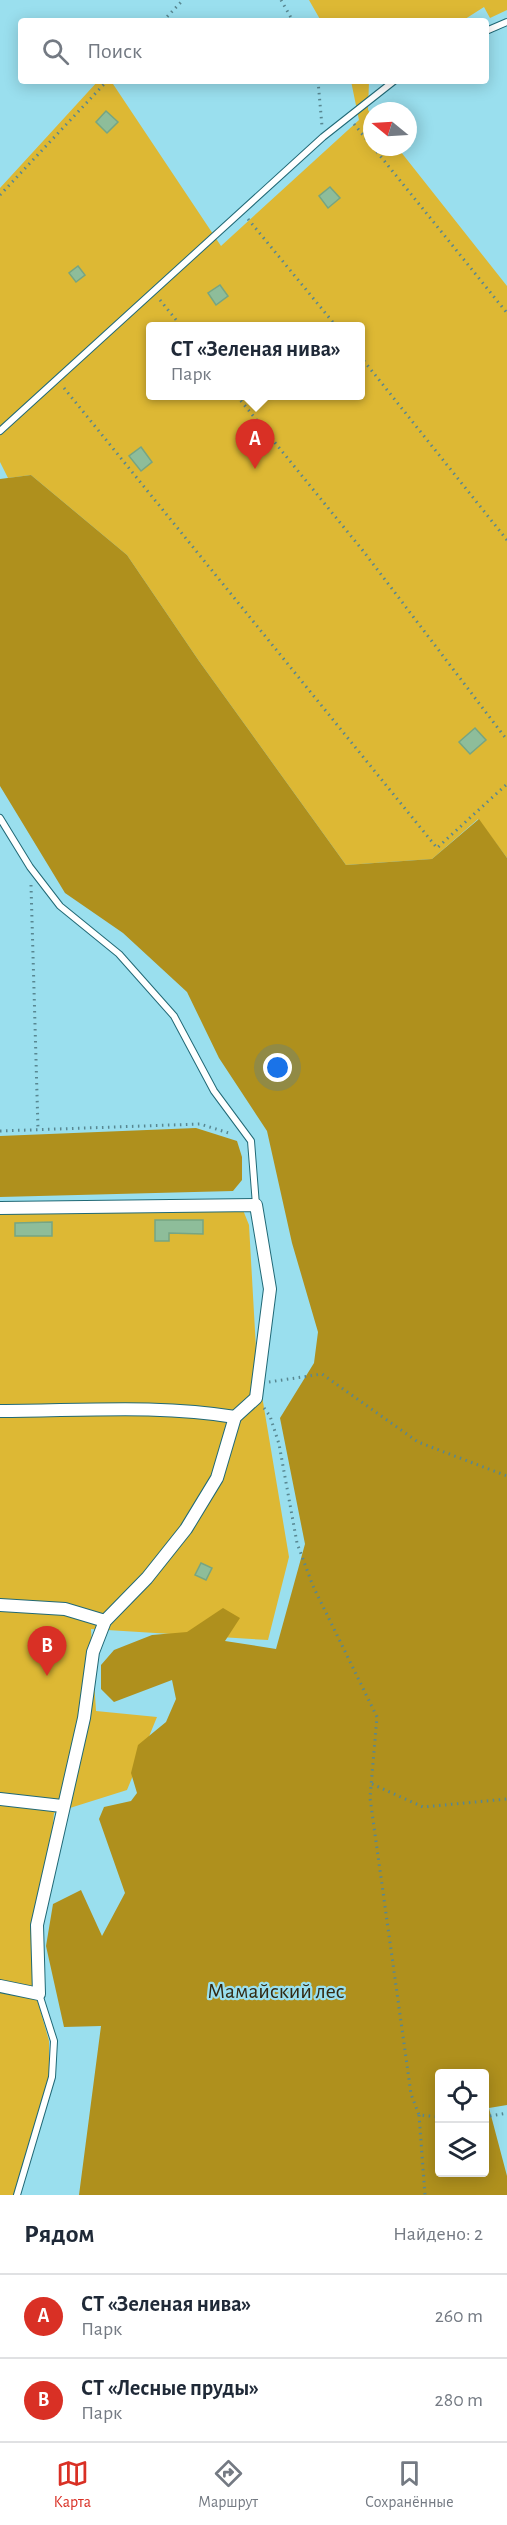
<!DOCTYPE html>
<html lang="ru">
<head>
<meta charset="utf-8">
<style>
	body { margin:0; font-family:"Alegreya Sans",sans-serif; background:#f2f2f3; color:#1f2937 }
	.controls { position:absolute; right:18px; bottom:18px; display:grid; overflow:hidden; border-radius:6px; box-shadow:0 3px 15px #0003 }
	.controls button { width:54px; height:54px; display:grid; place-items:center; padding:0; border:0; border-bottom:2px solid #e0e1e3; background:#fff; color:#1f2937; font:30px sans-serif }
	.compass { position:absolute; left:363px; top:102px; width:54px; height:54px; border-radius:50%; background:#fff; box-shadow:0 3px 15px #0003; rotate:288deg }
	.you { position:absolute; left:278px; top:1068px; width:21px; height:21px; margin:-15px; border:4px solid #fff; border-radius:50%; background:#1a73e8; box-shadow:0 0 0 9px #1a73e833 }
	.badge { display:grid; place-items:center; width:39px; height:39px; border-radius:50%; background:#d93025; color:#fff; font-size:20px; font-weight:700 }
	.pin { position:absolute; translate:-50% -50px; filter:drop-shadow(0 2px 3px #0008) }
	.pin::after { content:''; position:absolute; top:32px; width:21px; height:18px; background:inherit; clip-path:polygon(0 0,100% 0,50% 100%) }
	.popup { position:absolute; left:146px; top:322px; width:219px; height:78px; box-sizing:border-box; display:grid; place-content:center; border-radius:6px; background:#fff; filter:drop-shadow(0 2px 4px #0005); font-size:20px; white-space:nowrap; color:#747a83 }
	.popup b { font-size:22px; color:#1f2937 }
	.popup::after { content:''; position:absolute; left:50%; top:100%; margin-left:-12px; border:12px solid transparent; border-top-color:#fff }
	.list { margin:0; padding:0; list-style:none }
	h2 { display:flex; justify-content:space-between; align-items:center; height:78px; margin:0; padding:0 24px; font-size:26px }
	h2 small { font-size:20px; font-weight:400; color:#747a83 }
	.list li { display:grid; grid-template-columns:39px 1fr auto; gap:18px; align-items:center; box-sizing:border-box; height:84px; padding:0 24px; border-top:2px solid #e0e1e3 }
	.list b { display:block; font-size:22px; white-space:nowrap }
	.list p { margin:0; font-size:20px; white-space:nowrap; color:#747a83 }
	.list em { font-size:20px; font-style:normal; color:#747a83 }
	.icon { flex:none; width:33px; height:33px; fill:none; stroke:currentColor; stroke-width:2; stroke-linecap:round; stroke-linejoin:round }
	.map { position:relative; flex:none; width:507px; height:2195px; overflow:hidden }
	.search { position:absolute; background:#fff; box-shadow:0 3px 15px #0003; left:18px; right:18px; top:18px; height:66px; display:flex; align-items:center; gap:15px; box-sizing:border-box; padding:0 21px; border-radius:6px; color:#747a83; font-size:22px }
	.sheet { height:246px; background:#fff }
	nav { display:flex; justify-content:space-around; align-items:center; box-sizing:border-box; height:84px; border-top:2px solid #e0e1e3; background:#fff; font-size:16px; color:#747a83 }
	nav a { display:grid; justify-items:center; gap:3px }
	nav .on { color:#d93025 }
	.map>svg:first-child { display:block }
	.green { fill:#ddb834; fill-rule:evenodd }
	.forest { fill:#af901d; fill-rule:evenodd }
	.building { fill:#8ebd9a; stroke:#76a583; stroke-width:1.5 }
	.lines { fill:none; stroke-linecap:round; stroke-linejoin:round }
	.service-casing { stroke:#216976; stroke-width:8 }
	.minor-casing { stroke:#216976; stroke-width:14 }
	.path { stroke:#588791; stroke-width:3; stroke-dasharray:1.5 4.5; stroke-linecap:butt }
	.service { stroke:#fff; stroke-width:6 }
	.minor { stroke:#fff; stroke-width:12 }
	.labels { text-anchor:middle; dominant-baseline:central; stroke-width:4.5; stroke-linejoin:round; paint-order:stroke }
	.park-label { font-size:22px; fill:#322a14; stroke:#9adfee }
</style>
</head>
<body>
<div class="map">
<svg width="507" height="2195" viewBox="0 0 507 2195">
	<rect width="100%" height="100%" fill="#9adfee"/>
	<g class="green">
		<path d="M309 0H507V10L490 18 484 7 462 21H321Z"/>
		<path d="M98 81H111L221 246 359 120 351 81H369L368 110 372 115V147H397L507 286V858L478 819 432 859 346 865 199 661 127 555 31 475 8 478 0 462V188ZM150 326H360V396H150Z"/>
		<path d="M239 1200 249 1225 257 1366 289 1557 268 1640 91 1629 96 1711 157 1717 127 1790 54 1813 37 1999 49 2041V2076L14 2195H0V1207Z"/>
	</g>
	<g class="forest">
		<path d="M31 475 127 555 199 661 346 865 432 859 479 819 507 858V2105L489 2108 507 2176V2195H79L101 2026 64 2027 46 1946 53 1904 81 1890 102 1936 125 1893 99 1819 104 1807 131 1801 137 1793 131 1773 138 1745 166 1722 176 1699 172 1680 114 1702 101 1689V1665L114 1650 152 1635 187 1632 223 1608 240 1618 225 1641 276 1649 305 1544 280 1418 314 1363 318 1332 292 1243 267 1131 219 1058 187 992 123 933 65 893 0 786V479ZM440 2074H484V2172H440Z"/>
		<path d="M196 1128 237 1141 242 1157V1180L233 1191 0 1197V1136Z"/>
	</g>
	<g class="building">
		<path d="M106 111 118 122 107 133 96 122Z"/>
		<path d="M330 187 340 198 328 208 319 196Z"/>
		<path d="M78 266 85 275 76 282 69 273Z"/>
		<path d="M220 285 228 296 216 305 208 293Z"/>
		<path d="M141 447 152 462 141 471 129 456Z"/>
		<path d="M475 728 486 740 470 754 459 742Z"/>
		<path d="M155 1220H203V1234L169 1233V1241H155Z"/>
		<path d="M52 1222V1236H15V1223Z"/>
		<path d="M201 1563 212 1568 206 1580 195 1575Z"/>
	</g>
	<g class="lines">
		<defs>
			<g id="service">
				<path d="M486 31 507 22"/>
				<path d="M0 431 323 137 394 81"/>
				<path d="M0 818 30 867 60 906 119 954 174 1016 214 1091 251 1141 256 1205"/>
				<path d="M17 2195 52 2077 54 2041 39 1994"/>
			</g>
			<g id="minor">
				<path d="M0 1208 256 1205 270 1289 256 1398 235 1417 217 1478 186 1529 147 1578 105 1621 93 1652 84 1718 37 1925 39 1994 0 1986"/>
				<path d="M0 1411C77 1411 159 1404 235 1417"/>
				<path d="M0 1605 65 1609 105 1621"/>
				<path d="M0 1799 62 1806"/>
			</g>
		</defs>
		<use href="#service" class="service-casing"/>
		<use href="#minor" class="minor-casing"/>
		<g class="path">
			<path d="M281 0 293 21"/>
			<path d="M163 21 183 0"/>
			<path d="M318 81 322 126"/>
			<path d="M354 124 372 146"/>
			<path d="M373 147 507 313"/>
			<path d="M0 195 107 81"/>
			<path d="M248 219 336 326"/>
			<path d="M160 300 181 326"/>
			<path d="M360 356 507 540"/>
			<path d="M64 388 437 848 507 784"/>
			<path d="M237 396 364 552 507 740"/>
			<path d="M31 885 38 1129"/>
			<path d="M0 1131 200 1124 232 1134"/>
			<path d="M269 1382 322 1374 418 1442 507 1476"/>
			<path d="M264 1408 270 1416 279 1444 297 1543 313 1586 377 1717 370 1798 411 2094 419 2115 440 2117"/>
			<path d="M372 1784 423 1807 507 1799"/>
			<path d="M419 2115 425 2195"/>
			<path d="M484 2117 507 2113"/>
		</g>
		<use href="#service" class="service"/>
		<use href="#minor" class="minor"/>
	</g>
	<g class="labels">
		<g class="park-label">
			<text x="276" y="1991">Мамайский лес</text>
		</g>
	</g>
</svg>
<div class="controls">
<button><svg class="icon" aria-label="locate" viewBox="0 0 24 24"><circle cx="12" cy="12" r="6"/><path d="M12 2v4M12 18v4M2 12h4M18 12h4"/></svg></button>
<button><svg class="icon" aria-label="layers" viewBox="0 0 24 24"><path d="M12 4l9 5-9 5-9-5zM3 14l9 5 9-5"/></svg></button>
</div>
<svg class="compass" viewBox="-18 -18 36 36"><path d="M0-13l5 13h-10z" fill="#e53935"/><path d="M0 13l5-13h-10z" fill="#747a83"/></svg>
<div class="you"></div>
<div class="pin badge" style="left:255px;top:469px">A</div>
<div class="popup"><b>СТ «Зеленая нива»</b>Парк</div>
<div class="pin badge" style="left:47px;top:1676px">B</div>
<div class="search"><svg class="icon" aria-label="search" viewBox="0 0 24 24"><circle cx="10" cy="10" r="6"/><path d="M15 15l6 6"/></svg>Поиск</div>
</div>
<section class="sheet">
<h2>Рядом<small>Найдено: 2</small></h2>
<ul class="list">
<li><span class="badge">A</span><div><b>СТ «Зеленая нива»</b><p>Парк</p></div><em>260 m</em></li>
<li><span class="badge">B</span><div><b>СТ «Лесные пруды»</b><p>Парк</p></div><em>280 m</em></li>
</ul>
</section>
<nav>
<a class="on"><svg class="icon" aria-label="map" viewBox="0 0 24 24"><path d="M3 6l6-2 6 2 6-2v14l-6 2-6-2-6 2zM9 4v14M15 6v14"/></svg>Карта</a>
<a><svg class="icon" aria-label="directions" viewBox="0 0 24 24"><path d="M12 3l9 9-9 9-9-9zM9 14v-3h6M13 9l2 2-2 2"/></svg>Маршрут</a>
<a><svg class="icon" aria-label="saved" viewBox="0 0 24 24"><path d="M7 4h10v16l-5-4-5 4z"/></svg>Сохранённые</a>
</nav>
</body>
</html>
